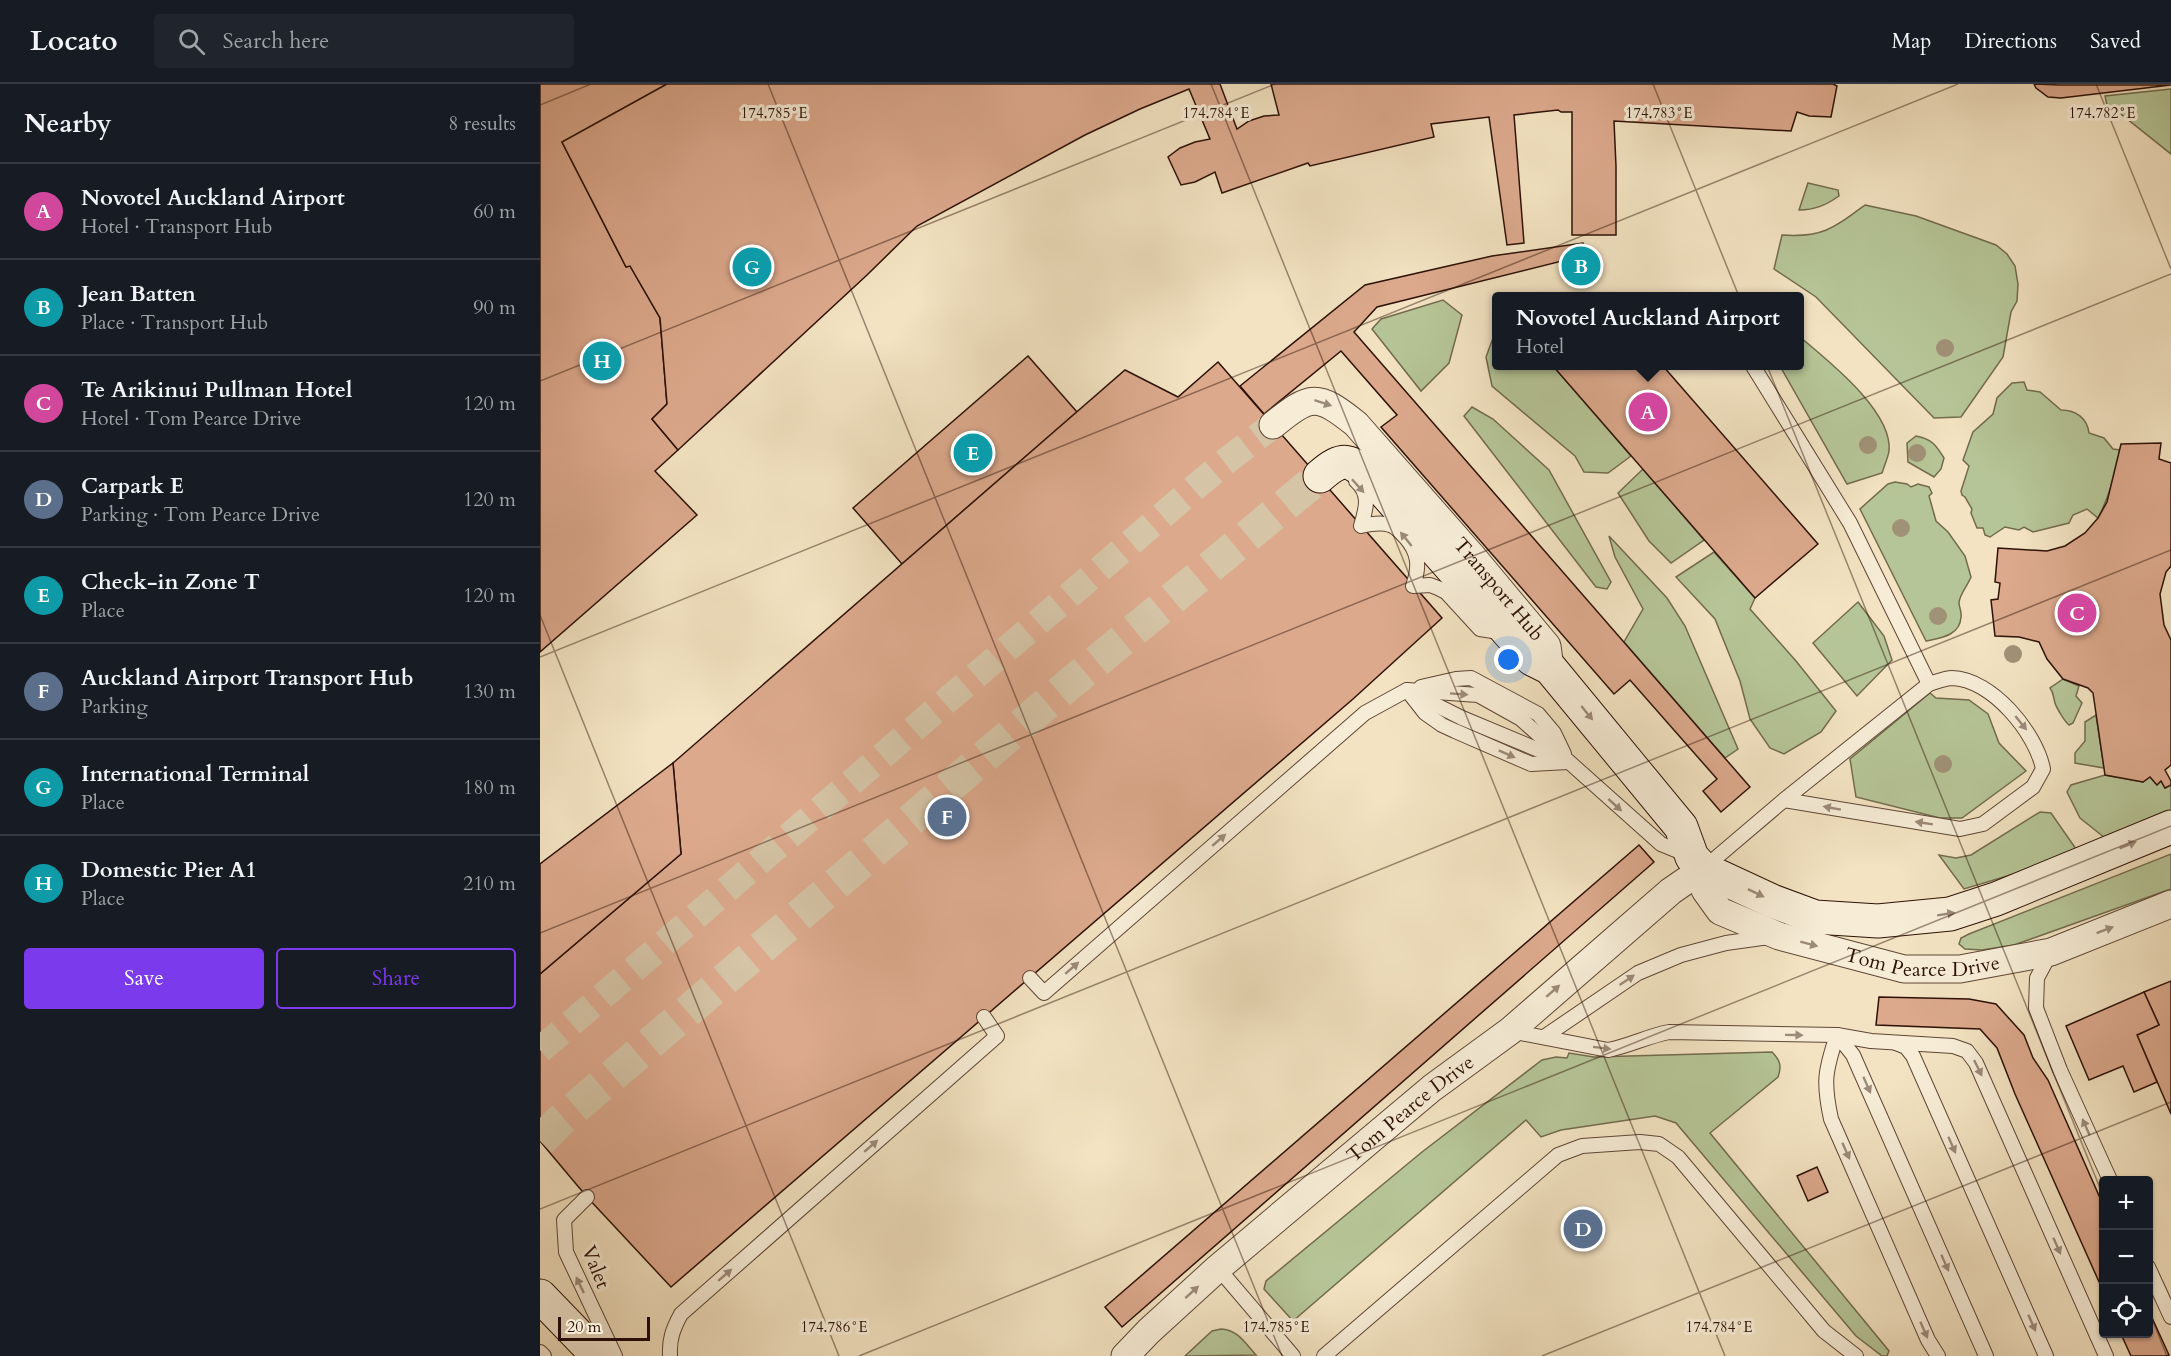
<!DOCTYPE html>
<html lang="en">
<head>
<meta charset="utf-8">
<style>
	body { margin:0; font-family:Cardo,serif; background:#20242c; color:#f1f3f6 }
	.controls { position:absolute; right:18px; bottom:18px; display:grid; overflow:hidden; border-radius:6px; box-shadow:0 2px 4px #0004 }
	.controls button { width:54px; height:54px; display:grid; place-items:center; padding:0; border:0; border-bottom:2px solid #363941; background:#171b24; color:#f1f3f6; font:30px sans-serif }
	.scale { position:absolute; left:18px; bottom:15px; width:92px; box-sizing:border-box; padding-left:6px; border:3px solid #2d1106; border-top:0; font-size:16px; line-height:21px; white-space:nowrap; color:#2d1106; -webkit-text-stroke:4px #f7edd7; paint-order:stroke }
	.you { position:absolute; left:969px; top:576px; width:21px; height:21px; margin:-15px; border:4px solid #fff; border-radius:50%; background:#1a73e8; box-shadow:0 0 0 9px #1a73e833 }
	.badge { display:grid; place-items:center; width:39px; height:39px; border-radius:50%; background:#7c3aed; color:#fff; font-size:20px; font-weight:700 }
	.pin { position:absolute; translate:-50% -50%; border:3px solid #fff; box-shadow:0 2px 6px #0006 }
	.popup { position:absolute; left:952px; top:208px; width:312px; height:78px; box-sizing:border-box; display:grid; place-content:center; border-radius:6px; background:#171b24; filter:drop-shadow(0 2px 4px #0005); font-size:20px; white-space:nowrap; color:#9ea1a6 }
	.popup b { font-size:22px; color:#f1f3f6 }
	.popup::after { content:''; position:absolute; left:50%; top:100%; margin-left:-12px; border:12px solid transparent; border-top-color:#171b24 }
	.list { margin:0; padding:0; list-style:none }
	h2 { display:flex; justify-content:space-between; align-items:center; height:78px; margin:0; padding:0 24px; font-size:26px }
	h2 small { font-size:20px; font-weight:400; color:#9ea1a6 }
	.list li { display:grid; grid-template-columns:39px 1fr auto; gap:18px; align-items:center; box-sizing:border-box; height:96px; padding:0 24px; border-top:2px solid #363941 }
	.list b { display:block; font-size:22px; white-space:nowrap }
	.list p { margin:0; font-size:20px; white-space:nowrap; color:#9ea1a6 }
	.list em { font-size:20px; font-style:normal; color:#9ea1a6 }
	.actions { display:flex; gap:12px; padding:18px 24px }
	.actions a { flex:1; padding:14px 0; border:2px solid #7c3aed; border-radius:6px; text-align:center; font-size:21px; color:#7c3aed }
	.actions .main { background:#7c3aed; color:#fff }
	.icon { flex:none; width:33px; height:33px; fill:none; stroke:currentColor; stroke-width:2; stroke-linecap:round; stroke-linejoin:round }
	.map { position:relative; flex:none; width:1631px; height:1272px; overflow:hidden }
	header { display:flex; align-items:center; gap:36px; box-sizing:border-box; height:84px; padding:0 30px; background:#171b24; border-bottom:2px solid #363941 }
	header strong { font-size:28px }
	nav { display:flex; gap:33px; margin-inline-start:auto; font-size:21px }
	.search { width:420px; height:54px; background:#20242c; display:flex; align-items:center; gap:15px; box-sizing:border-box; padding:0 21px; border-radius:6px; color:#9ea1a6; font-size:22px }
	main { display:flex }
	aside { flex:1; background:#171b24 }
	.map>svg:first-child { display:block }
	.green { fill:#b6c597; stroke:#726b4e; stroke-width:1.5 }
	.building { fill:#dca98d; stroke:#2d1106; stroke-width:1.5 }
	.lines { fill:none; stroke-linecap:round; stroke-linejoin:round }
	.street-tunnel { stroke:#d5c4a6; stroke-width:27; stroke-dasharray:27 14; stroke-linecap:butt }
	.secondary-tunnel { stroke:#d5c4a6; stroke-width:33; stroke-dasharray:33 16; stroke-linecap:butt }
	.lane-casing { stroke:#5e4635; stroke-width:16 }
	.street-casing { stroke:#5e4635; stroke-width:29 }
	.secondary-casing { stroke:#2d1106; stroke-width:35 }
	.lane { stroke:#f7edd7; stroke-width:14 }
	.street { stroke:#f7edd7; stroke-width:27 }
	.secondary { stroke:#f7edd7; stroke-width:33 }
	.tree { fill:#a09277 }
	.oneway { fill:#9c8a79 }
	.ticks { fill:none; stroke:#2d1106; stroke-width:1.5; stroke-opacity:0.45 }
	.labels { text-anchor:middle; dominant-baseline:central; stroke-width:6; stroke-linejoin:round; paint-order:stroke }
	.street-label { font-size:20px; fill:#2d1106; stroke:#f7edd7 }
	.ticks-label { font-size:15px; text-anchor:middle; fill:#2d1106; stroke:#f7edd7; stroke-width:6; stroke-linejoin:round; paint-order:stroke }
</style>
</head>
<body>
<header>
<strong>Locato</strong>
<div class="search"><svg class="icon" aria-label="search" viewBox="0 0 24 24"><circle cx="10" cy="10" r="6"/><path d="M15 15l6 6"/></svg>Search here</div>
<nav><a>Map</a><a>Directions</a><a>Saved</a></nav>
</header>
<main>
<aside>
<h2>Nearby<small>8 results</small></h2>
<ul class="list">
<li><span class="badge" style="background:#d1479c">A</span><div><b>Novotel Auckland Airport</b><p>Hotel · Transport Hub</p></div><em>60 m</em></li>
<li><span class="badge" style="background:#0f9aa8">B</span><div><b>Jean Batten</b><p>Place · Transport Hub</p></div><em>90 m</em></li>
<li><span class="badge" style="background:#d1479c">C</span><div><b>Te Arikinui Pullman Hotel</b><p>Hotel · Tom Pearce Drive</p></div><em>120 m</em></li>
<li><span class="badge" style="background:#5c6f8a">D</span><div><b>Carpark E</b><p>Parking · Tom Pearce Drive</p></div><em>120 m</em></li>
<li><span class="badge" style="background:#0f9aa8">E</span><div><b>Check-in Zone T</b><p>Place</p></div><em>120 m</em></li>
<li><span class="badge" style="background:#5c6f8a">F</span><div><b>Auckland Airport Transport Hub</b><p>Parking</p></div><em>130 m</em></li>
<li><span class="badge" style="background:#0f9aa8">G</span><div><b>International Terminal</b><p>Place</p></div><em>180 m</em></li>
<li><span class="badge" style="background:#0f9aa8">H</span><div><b>Domestic Pier A1</b><p>Place</p></div><em>210 m</em></li>
</ul>
<div class="actions"><a class="main">Save</a><a>Share</a></div>
</aside>
<div class="map">
<svg width="1631" height="1272" viewBox="0 0 1631 1272">
	<rect width="100%" height="100%" fill="#f3e3c2"/>
	<filter id="stains"><feTurbulence type="fractalNoise" baseFrequency=".00333" numOctaves="4"/><feColorMatrix values="0 0 0 0 .2 0 0 0 0 .09 0 0 0 0 .02 0 0 0 .5 -.17"/></filter>
	<radialGradient id="worn" r=".72"><stop offset=".6" stop-color="#630" stop-opacity="0"/><stop offset="1" stop-color="#630" stop-opacity=".3"/></radialGradient>
	<g class="green">
		<path d="M1631 5V70L1582 31 1568 26 1565 12Z"/>
		<path d="M1268 99 1298 106 1299 112C1286 121 1275 126 1259 126Z"/>
		<path d="M1325 121 1376 132 1456 161 1467 170 1475 182 1478 200 1477 217 1471 228 1463 273 1421 333 1394 334 1276 213 1234 185 1242 151C1282 154 1294 144 1325 121Z"/>
		<path d="M903 216 922 231 909 279 881 307 832 245 841 235Z"/>
		<path d="M956 246V282H1013L1091 372 1068 389 1044 388 1035 372 952 302 946 273Z"/>
		<path d="M1260 253C1287 276 1353 327 1349 367 1348 374 1344 382 1342 389L1307 400 1240 282H1260Z"/>
		<path d="M1484 298 1487 306 1500 308 1521 326C1536 326 1547 334 1549 349L1564 354 1573 365 1580 366C1576 389 1569 413 1558 434L1547 425 1533 431 1529 439 1493 448 1484 443 1479 446 1465 443 1450 453 1445 451 1443 444H1437L1431 429 1432 425 1425 413 1422 411 1421 407 1429 382 1423 376 1433 348 1453 330 1457 314 1472 299Z"/>
		<path d="M932 323 953 335 1009 386 1071 498 1067 505 1056 503 924 332Z"/>
		<path d="M1376 352C1392 355 1396 361 1404 374L1401 385 1394 393 1368 378 1367 359Z"/>
		<path d="M1103 385 1164 456 1131 479 1109 457 1078 409Z"/>
		<path d="M1355 398 1367 400 1371 403 1378 400 1389 403 1392 409 1389 412 1396 437 1408 448 1425 472 1431 493C1428 501 1419 511 1419 519 1419 523 1422 528 1421 533 1420 552 1400 554 1386 557L1320 425 1348 400Z"/>
		<path d="M1069 452 1127 514 1145 542 1198 665 1185 674 1084 558 1103 525 1075 473Z"/>
		<path d="M1174 468 1215 514 1210 525 1256 577 1296 627 1281 648 1244 670 1230 664 1210 635 1200 597 1175 535 1136 493Z"/>
		<path d="M1318 518 1344 552 1352 576 1317 612 1273 559Z"/>
		<path d="M1523 595 1539 602 1536 612 1542 619 1533 639 1529 641C1525 638 1516 623 1515 619 1513 613 1514 609 1510 604Z"/>
		<path d="M1390 609 1396 614 1429 616 1448 630 1459 659 1486 687 1422 734H1400L1316 713 1310 675Z"/>
		<path d="M1556 631 1564 684 1535 679V669L1545 657V638Z"/>
		<path d="M1565 691 1603 698 1610 693 1617 701 1621 697 1625 704 1631 701V727L1565 754 1540 734 1527 708 1531 701Z"/>
		<path d="M1500 728 1511 729 1536 765 1477 789 1424 805 1399 771 1416 774 1431 771Z"/>
		<path d="M1631 770V805L1474 861 1442 866 1425 865 1419 860 1421 854 1429 850Z"/>
		<path d="M1232 968C1240 976 1242 982 1238 993L1170 1049 1349 1267 1347 1272H1342L1316 1252 1136 1039 1115 1032 1021 1046 1001 1053 986 1036 753 1237 724 1205 726 1197 882 1068 1002 976 1016 973 1027 974 1029 969 1054 973Z"/>
		<path d="M681 1245C698 1246 705 1259 716 1271L645 1272 672 1247Z"/>
	</g>
	<g class="building">
		<path d="M0 0H127L22 58 86 183 90 182 120 234 127 320 112 335 138 366 115 387 157 431 0 568Z"/>
		<path d="M127 0H680L697 45 709 37 724 32 739 31 731 0H1293L1297 2 1291 33 1269 32 1257 28 1251 47 1074 37 1076 82V151H1032V28H1021L1018 26 974 31 984 159 967 161 949 33 891 40 894 53 770 82 768 79 682 109 675 88 655 98 641 101 628 73 640 64 655 58 670 55 649 5 600 25 545 51 377 142 327 191 138 366 112 335 127 320 120 234 90 182 86 183 22 58Z"/>
		<path d="M1494 0 1520 1H1631L1521 14 1508 13 1496 4Z"/>
		<path d="M1043 159 1046 171 837 223 814 248 1210 703 1181 728 1163 707 1177 695 1090 596 1074 610 841 343 857 331 801 267 724 330 700 302 825 201 952 172Z"/>
		<path d="M488 272 537 328 362 480 313 424Z"/>
		<path d="M678 278 902 534 813 615 131 1203 47 1113 0 1057V890L141 770 133 679 585 286 638 313Z"/>
		<path d="M1013 282H1123L1278 460 1215 514Z"/>
		<path d="M1621 359 1619 375 1631 379V482L1626 488 1620 510 1624 541 1631 556V681L1625 686 1631 697V701L1625 704 1621 697 1617 701 1610 693 1603 698 1565 691 1553 609 1548 604 1523 595 1507 575 1499 558 1479 553 1455 552 1451 516 1458 515 1460 499 1455 498 1458 464 1507 467 1525 462 1545 449 1558 434 1567 418 1581 360Z"/>
		<path d="M133 679 141 770 0 890V780Z"/>
		<path d="M1099 761 1114 778 582 1243 565 1223Z"/>
		<path d="M1631 897V1030L1597 951 1619 941 1604 908Z"/>
		<path d="M1604 908 1619 941 1597 951 1617 998 1594 1008 1583 982 1549 996 1526 942Z"/>
		<path d="M1339 913 1429 915 1456 920 1484 951 1493 974 1508 996 1564 1123V1209L1475 1010 1457 964 1440 945 1336 941Z"/>
		<path d="M1277 1083 1288 1108 1268 1117 1257 1092Z"/>
		<path d="M1608 1225 1629 1271 1626 1272H1591L1581 1250H1608Z"/>
	</g>
	<g class="lines">
		<path class="street-tunnel" d="M0 966 680 382 733 341"/>
		<path class="secondary-tunnel" d="M0 1057 22 1035 527 602 780 392"/>
		<defs>
			<g id="lane">
				<path d="M1213 282 1310 439 1389 600"/>
				<path d="M816 397C831 410 826 425 821 442 830 440 841 438 850 441 857 443 860 448 865 453 879 469 880 482 873 502L890 501 898 504 906 508 940 545 959 548"/>
				<path d="M881 603 916 595 931 594 998 630 1014 649 1024 670"/>
				<path d="M867 606 885 629 902 641 915 647 991 680 1028 678"/>
				<path d="M874 610 922 634 1018 674"/>
				<path d="M1164 784 1244 716 1389 600C1396 598 1405 594 1412 594 1452 595 1496 649 1503 685L1493 703 1443 740 1420 745 1244 716"/>
				<path d="M1511 868 1497 894 1496 924 1520 986 1570 1096"/>
				<path d="M490 894 504 909 825 629 867 606 938 611 981 635 1121 760 1148 771"/>
				<path d="M970 947 1068 966C1089 962 1108 952 1129 948L1297 951 1331 957 1413 962 1427 967 1436 979 1566 1272"/>
				<path d="M1297 951 1313 971 1446 1272"/>
				<path d="M1297 951C1285 987 1283 998 1291 1035L1388 1256 1398 1272"/>
				<path d="M1004 953 1098 889 1141 871 1186 859 1229 853"/>
				<path d="M1356 959 1366 963 1373 972 1506 1272"/>
				<path d="M47 1113 24 1136 26 1168 75 1272"/>
				<path d="M1608 1183 1631 1233"/>
				<path d="M678 1184 753 1272"/>
				<path d="M0 1268 4 1272"/>
				<path d="M130 1272C129 1255 133 1245 141 1230L457 952 444 933"/>
				<path d="M784 1272 1018 1071 1042 1062 1100 1058 1119 1060 1138 1073 1284 1247 1316 1272"/>
			</g>
			<g id="street">
				<path id="s1" d="M733 341C771 310 777 309 816 340L932 472 1007 562 1010 584"/>
				<path id="s2" d="M1163 785 1165 806 1180 827 1239 852 1364 885H1420L1511 868 1631 820"/>
				<path id="s3" d="M585 1272 609 1247 678 1184 892 1004 970 947 1131 807 1163 785"/>
			</g>
			<g id="secondary">
				<path d="M780 392C804 371 810 376 833 395L992 575 1010 584 1141 743 1152 773 1163 785 1232 817 1275 833 1338 837 1410 830 1456 815 1631 743"/>
				<path d="M0 1212 58 1272"/>
			</g>
		</defs>
		<use href="#lane" class="lane-casing"/>
		<use href="#street" class="street-casing"/>
		<use href="#secondary" class="secondary-casing"/>
		<use href="#lane" class="lane"/>
		<use href="#street" class="street"/>
		<use href="#secondary" class="secondary"/>
	</g>
	<g class="tree">
		<circle cx="1405" cy="264" r="9"/>
		<circle cx="1328" cy="361" r="9"/>
		<circle cx="1377" cy="369" r="9"/>
		<circle cx="1361" cy="444" r="9"/>
		<circle cx="1398" cy="532" r="9"/>
		<circle cx="1473" cy="570" r="9"/>
		<circle cx="1403" cy="680" r="9"/>
	</g>
	<defs><path id="oneway-solid" d="M-6-.8H1V-3.2L6.5 0L1 3.2V.8H-6Z" transform="scale(1.5)"/></defs>
	<g class="oneway">
		<use href="#oneway-solid" transform="translate(783 319) rotate(18)"/>
		<use href="#oneway-solid" transform="translate(818 402) rotate(48)"/>
		<use href="#oneway-solid" transform="translate(866 455) rotate(-129)"/>
		<use href="#oneway-solid" transform="translate(919 610) rotate(4)"/>
		<use href="#oneway-solid" transform="translate(1047 629) rotate(51)"/>
		<use href="#oneway-solid" transform="translate(1481 639) rotate(51)"/>
		<use href="#oneway-solid" transform="translate(967 670) rotate(24)"/>
		<use href="#oneway-solid" transform="translate(1075 721) rotate(42)"/>
		<use href="#oneway-solid" transform="translate(1292 724) rotate(-170)"/>
		<use href="#oneway-solid" transform="translate(1384 739) rotate(-171)"/>
		<use href="#oneway-solid" transform="translate(679 756) rotate(-41)"/>
		<use href="#oneway-solid" transform="translate(1588 761) rotate(-22)"/>
		<use href="#oneway-solid" transform="translate(1216 809) rotate(26)"/>
		<use href="#oneway-solid" transform="translate(1406 830) rotate(-9)"/>
		<use href="#oneway-solid" transform="translate(1565 846) rotate(-21)"/>
		<use href="#oneway-solid" transform="translate(1269 860) rotate(15)"/>
		<use href="#oneway-solid" transform="translate(532 884) rotate(-41)"/>
		<use href="#oneway-solid" transform="translate(1087 896) rotate(-34)"/>
		<use href="#oneway-solid" transform="translate(1013 907) rotate(-41)"/>
		<use href="#oneway-solid" transform="translate(1254 951) rotate(1)"/>
		<use href="#oneway-solid" transform="translate(1062 964) rotate(7)"/>
		<use href="#oneway-solid" transform="translate(1438 984) rotate(64)"/>
		<use href="#oneway-solid" transform="translate(1327 1001) rotate(66)"/>
		<use href="#oneway-solid" transform="translate(1546 1043) rotate(-114)"/>
		<use href="#oneway-solid" transform="translate(1412 1061) rotate(66)"/>
		<use href="#oneway-solid" transform="translate(331 1062) rotate(-41)"/>
		<use href="#oneway-solid" transform="translate(1306 1067) rotate(66)"/>
		<use href="#oneway-solid" transform="translate(1517 1162) rotate(66)"/>
		<use href="#oneway-solid" transform="translate(1405 1179) rotate(66)"/>
		<use href="#oneway-solid" transform="translate(185 1191) rotate(-41)"/>
		<use href="#oneway-solid" transform="translate(40 1201) rotate(-116)"/>
		<use href="#oneway-solid" transform="translate(652 1208) rotate(-42)"/>
		<use href="#oneway-solid" transform="translate(1492 1239) rotate(66)"/>
		<use href="#oneway-solid" transform="translate(1384 1246) rotate(66)"/>
	</g>
	<path class="ticks" d="M228 0 742 1272M671 0 1185 1272M1113 0 1564 1114M1556 0 1631 185M0 21 51 0M0 297 735 0M0 531 299 1272M0 573 1418 0M0 849 1631 190M0 1125 1631 466M1608 1225 1627 1272M319 1272 1631 742M1002 1272 1631 1018"/>
	<g class="labels">
		<g class="street-label">
			<text stroke="none"><textPath href="#s1" startOffset="315">Transport Hub</textPath></text>
			<text stroke="none"><textPath href="#s2" startOffset="258">Tom Pearce Drive</textPath></text>
			<text stroke="none"><textPath href="#s3" startOffset="378">Tom Pearce Drive</textPath></text>
			<text transform="translate(56 1183) rotate(68)">Valet</text>
		</g>
	</g>
	<g class="ticks-label">
		<text x="234" y="34">174.785°E</text>
		<text x="676" y="34">174.784°E</text>
		<text x="1119" y="34">174.783°E</text>
		<text x="1562" y="34">174.782°E</text>
		<text x="294" y="1248">174.786°E</text>
		<text x="736" y="1248">174.785°E</text>
		<text x="1179" y="1248">174.784°E</text>
	</g>
	<rect width="100%" height="100%" filter="url(#stains)"/>
	<rect width="100%" height="100%" fill="url(#worn)"/>
</svg>
<div class="controls">
<button>+</button>
<button>−</button>
<button><svg class="icon" aria-label="locate" viewBox="0 0 24 24"><circle cx="12" cy="12" r="6"/><path d="M12 2v4M12 18v4M2 12h4M18 12h4"/></svg></button>
</div>
<div class="scale">20 m</div>
<div class="you"></div>
<div class="pin badge" style="left:1108px;top:328px;background:#d1479c">A</div>
<div class="popup"><b>Novotel Auckland Airport</b>Hotel</div>
<div class="pin badge" style="left:1041px;top:182px;background:#0f9aa8">B</div>
<div class="pin badge" style="left:1537px;top:529px;background:#d1479c">C</div>
<div class="pin badge" style="left:1043px;top:1145px;background:#5c6f8a">D</div>
<div class="pin badge" style="left:433px;top:369px;background:#0f9aa8">E</div>
<div class="pin badge" style="left:407px;top:733px;background:#5c6f8a">F</div>
<div class="pin badge" style="left:212px;top:183px;background:#0f9aa8">G</div>
<div class="pin badge" style="left:62px;top:277px;background:#0f9aa8">H</div>
</div>
</main>
</body>
</html>
